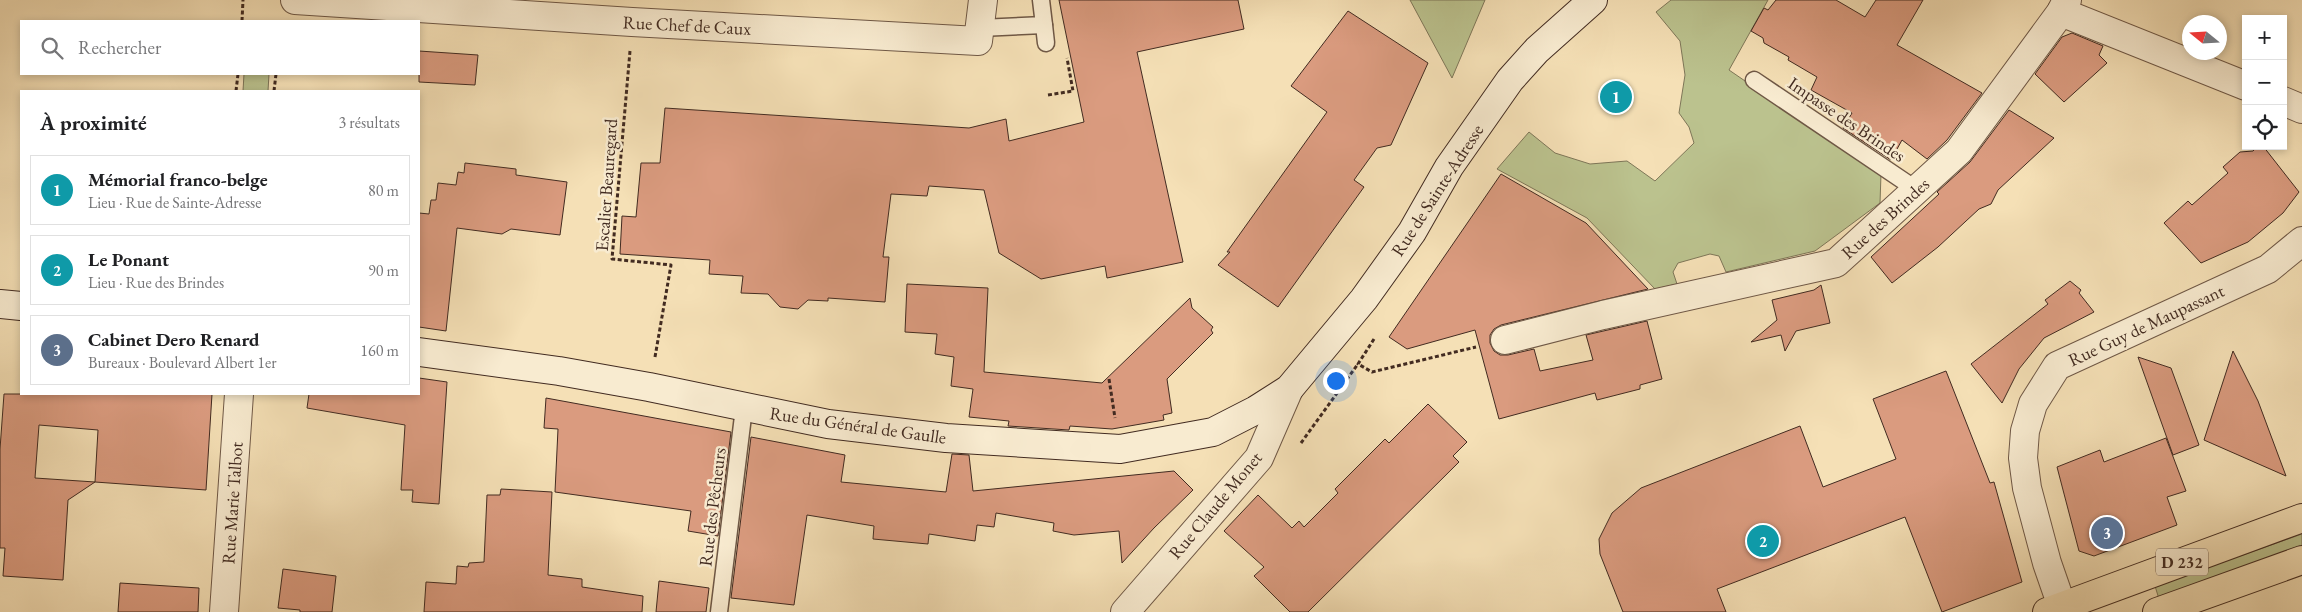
<!DOCTYPE html>
<html lang="fr">
<head>
<meta charset="utf-8">
<style>
	body { margin:0; font-family:"EB Garamond",serif; background:#f2f2f2; color:#202124 }
	.controls { position:absolute; right:15px; top:15px; display:grid; overflow:hidden; border-radius:0px; box-shadow:0 2px 8px #0003 }
	.controls button { width:45px; height:45px; display:grid; place-items:center; padding:0; border:0; border-bottom:1px solid #e0e0e0; background:#fff; color:#202124; font:25px sans-serif }
	.compass { position:absolute; left:2182px; top:15px; width:45px; height:45px; border-radius:50%; background:#fff; box-shadow:0 2px 8px #0003; rotate:288deg }
	.you { position:absolute; left:1335px; top:380px; width:18px; height:18px; margin:-12px; border:4px solid #fff; border-radius:50%; background:#1a73e8; box-shadow:0 0 0 8px #1a73e833 }
	.badge { display:grid; place-items:center; width:32px; height:32px; border-radius:50%; background:#0f766e; color:#fff; font-size:16px; font-weight:700 }
	.pin { position:absolute; translate:-50% -50%; border:2px solid #fff; box-shadow:0 1px 5px #0006 }
	.list { margin:0; padding:0; list-style:none }
	h2 { display:flex; justify-content:space-between; align-items:center; height:65px; margin:0; padding:0 20px; font-size:21px }
	h2 small { font-size:16px; font-weight:400; color:#757577 }
	.list li { display:grid; grid-template-columns:32px 1fr auto; gap:15px; align-items:center; box-sizing:border-box; height:70px; margin:0 10px 10px; padding:0 10px; border:1px solid #e0e0e0; border-radius:0px }
	.list b { display:block; font-size:19px; white-space:nowrap }
	.list p { margin:0; font-size:16px; white-space:nowrap; color:#757577 }
	.list em { font-size:16px; font-style:normal; color:#757577 }
	.icon { flex:none; width:28px; height:28px; fill:none; stroke:currentColor; stroke-width:2; stroke-linecap:round; stroke-linejoin:round }
	.map { position:relative; flex:none; width:2302px; height:612px; overflow:hidden }
	.search { position:absolute; background:#fff; box-shadow:0 2px 8px #0003; left:20px; top:20px; width:400px; height:55px; display:flex; align-items:center; gap:12px; box-sizing:border-box; padding:0 18px; border-radius:0px; color:#757577; font-size:19px }
	.panel { position:absolute; background:#fff; box-shadow:0 2px 8px #0003; left:20px; top:90px; width:400px; height:305px; border-radius:0px }
	.map>svg:first-child { display:block }
	.green { fill:#bbc28e; stroke:#7e7658 }
	.building { fill:#da9b7f; stroke:#422b21 }
	.lines { fill:none; stroke-linecap:round; stroke-linejoin:round }
	.lane-casing { stroke:#6f5846; stroke-width:19 }
	.street-casing { stroke:#6f5846; stroke-width:30 }
	.secondary-casing { stroke:#422b21; stroke-width:30 }
	.primary-casing { stroke:#422b21; stroke-width:30 }
	.path { stroke:#422b21; stroke-width:3; stroke-dasharray:4 2.5; stroke-linecap:butt }
	.lane { stroke:#f8ebd0; stroke-width:16 }
	.street { stroke:#f8ebd0; stroke-width:28 }
	.secondary { stroke:#f8ebd0; stroke-width:28 }
	.primary { stroke:#f5e0b6; stroke-width:28 }
	.labels { text-anchor:middle; dominant-baseline:central; stroke-width:5; stroke-linejoin:round; paint-order:stroke }
	.shield { fill:#f8ebd0; stroke:#796556; stroke-width:1 }
	.shield-label { font-size:16px; font-weight:bold; fill:#422b21 }
	.street-label { font-size:18px; fill:#422b21; stroke:#f8ebd0 }
</style>
</head>
<body>
<div class="map">
<svg width="2302" height="612" viewBox="0 0 2302 612">
	<rect width="100%" height="100%" fill="#f5e0b6"/>
	<filter id="stains"><feTurbulence type="fractalNoise" baseFrequency=".004" numOctaves="4"/><feColorMatrix values="0 0 0 0 .2 0 0 0 0 .09 0 0 0 0 .02 0 0 0 .5 -.17"/></filter>
	<radialGradient id="worn" r=".72"><stop offset=".6" stop-color="#630" stop-opacity="0"/><stop offset="1" stop-color="#630" stop-opacity=".3"/></radialGradient>
	<g class="green">
		<path d="M1410 0H1485L1452 78Z"/>
		<path d="M1671 0H1768L1729 70 1881 174 1880 203 1815 251 1726 272 1719 256 1710 254 1678 263 1673 272 1677 284 1655 289 1587 218 1497 169 1529 132 1555 153 1590 164 1627 161 1655 181 1694 143 1689 127 1679 113 1685 75 1680 41 1656 12Z"/>
		<path d="M244 74H269L268 91H243Z"/>
		<path d="M2302 534V548L2159 599 2155 586Z"/>
	</g>
	<g class="building">
		<path d="M1059 0H1238L1244 29 1137 52 1183 262 1107 278 1105 266 1041 279 999 253 984 190 929 186 927 196 891 194 883 257H889L885 302 828 298V301L808 300 798 309 780 307 768 294 741 293 743 276 709 274 710 260 620 254 622 216 636 217 641 163H660L665 108 969 128 1006 119 1009 141 1084 122Z"/>
		<path d="M1776 0H1836L1865 17 1876 0H1923L1897 45 1982 93 1947 140 1927 159 1902 140 1891 160 1843 128 1852 113 1811 90 1817 77 1788 60 1789 57 1764 43 1763 38 1751 31 1764 8 1768 10Z"/>
		<path d="M1348 11 1428 63 1391 145 1377 148 1354 180 1364 187 1278 307 1218 265 1230 252H1227L1327 112 1291 86Z"/>
		<path d="M2072 33 2103 46 2099 55 2107 63 2064 102 2035 74 2062 37Z"/>
		<path d="M419 51 478 55 475 85 419 82Z"/>
		<path d="M2009 110 2054 138 1998 190 1991 204 1979 209 1938 247 1892 283 1871 257 1939 194 1937 192 1970 162Z"/>
		<path d="M2258 146H2263L2299 192 2283 213 2248 242 2201 263 2164 223 2188 201 2192 205 2228 173 2223 167 2240 152 2253 151Z"/>
		<path d="M465 163 516 169V175L567 182 560 235 511 229 502 234 457 228 446 331 419 327V213L429 214 431 200H436L438 183 456 185 458 172 464 173Z"/>
		<path d="M1501 174 1586 223 1648 289 1501 325 1494 329 1490 335V343L1494 351 1500 355H1508L1534 349 1540 371 1593 360 1586 335 1647 321 1662 379 1640 385V389L1597 400 1595 393 1499 419 1475 330 1407 349 1389 337Z"/>
		<path d="M2070 281 2081 290 2079 293 2094 312 2044 338 2019 369 2002 403 1971 364 2048 304 2045 300Z"/>
		<path d="M907 284 988 288 984 372 1102 383 1190 298 1192 308 1213 327 1211 330 1213 333 1167 379 1172 413 1163 415 1164 420 1112 429 1070 426 1069 430 1008 426 1009 421 969 417 973 389 951 386 954 357 935 354 937 334 905 332Z"/>
		<path d="M1821 285 1830 323 1796 331 1785 351 1781 335 1751 342 1777 320 1772 300 1814 290Z"/>
		<path d="M2233 351 2258 401 2286 476 2204 440Z"/>
		<path d="M2138 357 2171 368 2199 445 2173 455Z"/>
		<path d="M1946 371 1990 483 1994 482 2022 582 1942 612 1905 517 1717 589 1726 612H1623L1600 554 1599 539 1612 513 1641 488 1800 426 1823 487 1896 459 1873 399Z"/>
		<path d="M419 378 447 382 439 504 412 502 413 490H401L405 425 307 408 309 394H419Z"/>
		<path d="M4 394H212L206 490 95 482 98 430 39 425 35 478 95 482 68 500 63 580 3 576 5 548H0V449Z"/>
		<path d="M546 398 731 432 718 536 688 531 691 511 555 492 558 429 544 428Z"/>
		<path d="M1428 404 1467 442 1453 456 1459 462 1308 612H1290L1254 576 1264 567 1224 531 1258 495 1292 528 1299 521 1304 527 1338 493 1335 489 1385 439 1389 443Z"/>
		<path d="M751 437 845 455 841 482 946 492 952 454 969 455 973 491 1174 471 1193 490 1154 528 1122 563 1119 531 1074 535 1053 531 1054 523 996 513 994 527 977 525 975 541 929 534 928 544 873 539 874 526 807 515 794 605 731 598Z"/>
		<path d="M2166 438 2186 491 2167 497 2177 525 2094 556 2079 551 2057 467 2100 450 2104 462Z"/>
		<path d="M501 489 552 492 548 575 582 579V587L643 596 642 612H424L426 582 456 584 457 566 468 567 469 563 484 562 487 495H500Z"/>
		<path d="M283 569 336 576 332 612H300V610L278 608Z"/>
		<path d="M659 581 709 588 706 612H656Z"/>
		<path d="M120 583 199 588 198 612H118Z"/>
	</g>
	<g class="lines">
		<defs>
			<g id="lane">
				<path d="M1044 25 1046 43"/>
				<path d="M980 28 1044 25 1041 0"/>
				<path d="M1754 80 1917 190"/>
				<path d="M719 612 744 408"/>
			</g>
			<g id="street">
				<path d="M295 0 632 22 978 41 983 0"/>
				<path d="M2061 12 2246 86"/>
				<path d="M2283 101 2302 109"/>
				<path d="M1505 340 1603 315 1836 263 1959 151 2061 12 2067 0"/>
				<path d="M224 612 239 394"/>
				<path d="M1125 612 1259 458 1289 389"/>
				<path d="M2064 612 2047 563 2027 488 2023 458 2025 431 2033 404 2057 366 2268 269 2302 241"/>
			</g>
			<g id="secondary">
				<path d="M0 304 21 306"/>
				<path d="M419 352 559 371 649 387 828 424 946 438 1120 449 1213 432 1256 410 1289 389 1364 299 1412 232 1449 167 1510 80 1537 50 1593 0"/>
			</g>
			<g id="primary">
				<path d="M2047 612 2302 518"/>
				<path d="M2157 612 2302 560"/>
			</g>
		</defs>
		<use href="#lane" class="lane-casing"/>
		<use href="#street" class="street-casing"/>
		<use href="#secondary" class="secondary-casing"/>
		<use href="#primary" class="primary-casing"/>
		<g class="path">
			<path d="M242 21 243 0"/>
			<path d="M630 51 612 259 671 265 655 357"/>
			<path d="M236 91 238 74"/>
			<path d="M274 91 276 74"/>
			<path d="M1048 95 1073 91 1067 58"/>
			<path d="M1374 339 1358 364 1372 372 1476 347"/>
			<path d="M1109 379 1115 418"/>
			<path d="M1301 443 1358 364"/>
		</g>
		<use href="#lane" class="lane"/>
		<use href="#street" class="street"/>
		<use href="#secondary" class="secondary"/>
		<use href="#primary" class="primary"/>
	</g>
	<g class="labels">
		<rect class="shield" x="2156" y="548.5" width="52" height="27" rx="4"/>
		<g class="shield-label">
			<text x="2182" y="562">D 232</text>
		</g>
		<g class="street-label">
			<text transform="translate(687 25) rotate(3)">Rue Chef de Caux</text>
			<text transform="translate(1847 119) rotate(34)">Impasse des Brindes</text>
			<text transform="translate(606 185) rotate(-86)">Escalier Beauregard</text>
			<text transform="translate(1437 190) rotate(-57)">Rue de Sainte-Adresse</text>
			<text transform="translate(1885 218) rotate(-42)">Rue des Brindes</text>
			<text transform="translate(2146 325) rotate(-25)">Rue Guy de Maupassant</text>
			<text transform="translate(858 425) rotate(8)">Rue du Général de Gaulle</text>
			<text transform="translate(232 503) rotate(-86)">Rue Marie Talbot</text>
			<text transform="translate(1215 505) rotate(-50)">Rue Claude Monet</text>
			<text transform="translate(712 507) rotate(-83)">Rue des Pêcheurs</text>
		</g>
	</g>
	<rect width="100%" height="100%" filter="url(#stains)"/>
	<rect width="100%" height="100%" fill="url(#worn)"/>
</svg>
<div class="controls">
<button>+</button>
<button>−</button>
<button><svg class="icon" aria-label="locate" viewBox="0 0 24 24"><circle cx="12" cy="12" r="6"/><path d="M12 2v4M12 18v4M2 12h4M18 12h4"/></svg></button>
</div>
<svg class="compass" viewBox="-18 -18 36 36"><path d="M0-13l5 13h-10z" fill="#e53935"/><path d="M0 13l5-13h-10z" fill="#757577"/></svg>
<div class="you"></div>
<div class="pin badge" style="left:1616px;top:97px;background:#0f9aa8">1</div>
<div class="pin badge" style="left:1763px;top:541px;background:#0f9aa8">2</div>
<div class="pin badge" style="left:2107px;top:533px;background:#5c6f8a">3</div>
<div class="search"><svg class="icon" aria-label="search" viewBox="0 0 24 24"><circle cx="10" cy="10" r="6"/><path d="M15 15l6 6"/></svg>Rechercher</div>
<section class="panel">
<h2>À proximité<small>3 résultats</small></h2>
<ul class="list">
<li><span class="badge" style="background:#0f9aa8">1</span><div><b>Mémorial franco-belge</b><p>Lieu · Rue de Sainte-Adresse</p></div><em>80 m</em></li>
<li><span class="badge" style="background:#0f9aa8">2</span><div><b>Le Ponant</b><p>Lieu · Rue des Brindes</p></div><em>90 m</em></li>
<li><span class="badge" style="background:#5c6f8a">3</span><div><b>Cabinet Dero Renard</b><p>Bureaux · Boulevard Albert 1er</p></div><em>160 m</em></li>
</ul>
</section>
</div>
</body>
</html>
